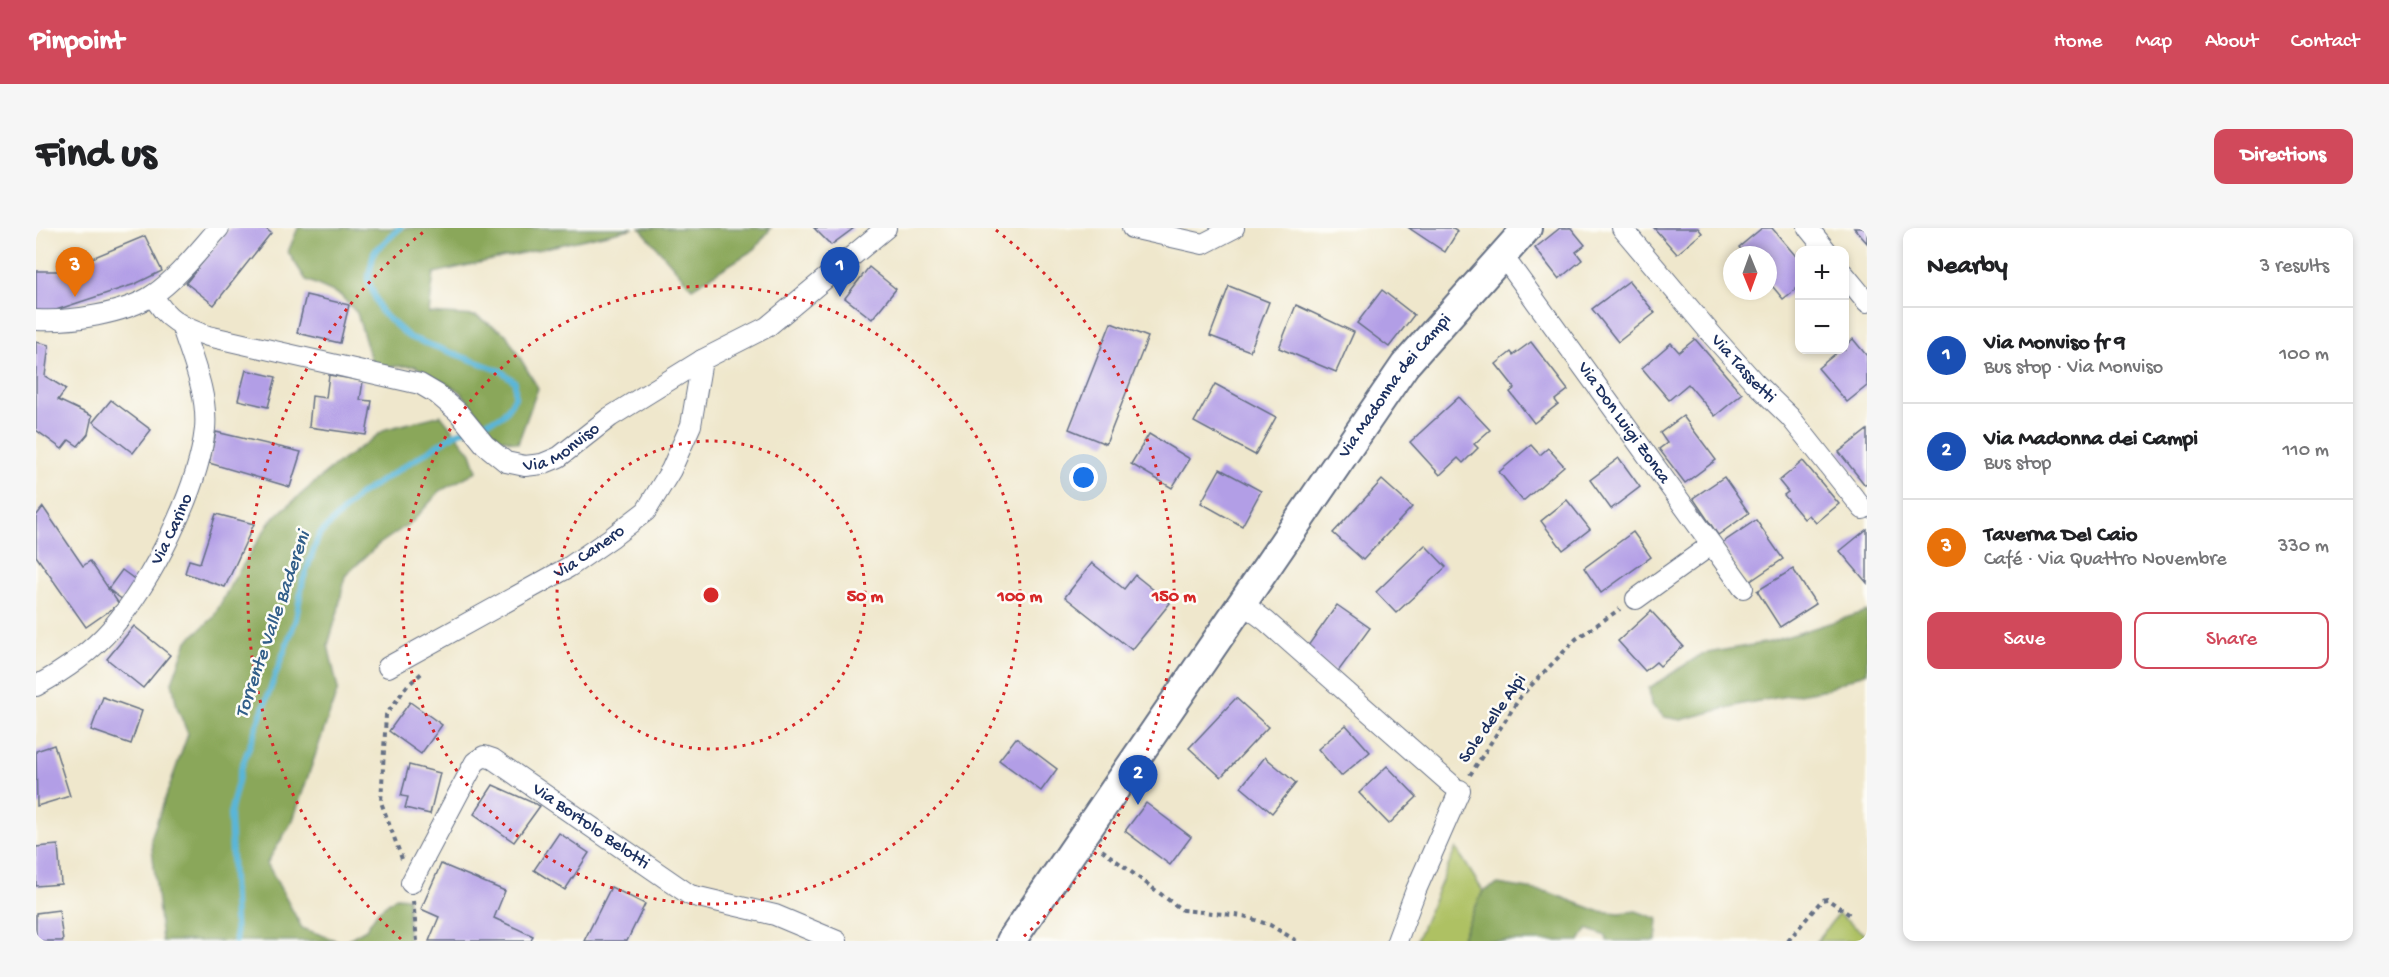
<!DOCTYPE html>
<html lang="en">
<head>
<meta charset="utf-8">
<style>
	body { margin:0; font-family:"Gochi Hand",sans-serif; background:#f6f6f6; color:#202124 }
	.controls { position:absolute; right:18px; top:18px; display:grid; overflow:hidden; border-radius:12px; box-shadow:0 3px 9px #0003 }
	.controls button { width:54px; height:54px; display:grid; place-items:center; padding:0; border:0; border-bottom:2px solid #e0e0e0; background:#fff; color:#202124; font:30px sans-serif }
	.compass { position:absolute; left:1687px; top:18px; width:54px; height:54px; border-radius:50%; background:#fff; box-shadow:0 3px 9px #0003; rotate:179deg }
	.you { position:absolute; left:1048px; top:250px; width:21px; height:21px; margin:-15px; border:4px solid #fff; border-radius:50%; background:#1a73e8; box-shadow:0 0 0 9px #1a73e833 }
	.badge { display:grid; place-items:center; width:39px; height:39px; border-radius:50%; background:#d1495b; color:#fff; font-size:20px; font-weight:700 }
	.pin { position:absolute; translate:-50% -50px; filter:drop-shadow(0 2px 3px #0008) }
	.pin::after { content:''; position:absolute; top:32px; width:21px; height:18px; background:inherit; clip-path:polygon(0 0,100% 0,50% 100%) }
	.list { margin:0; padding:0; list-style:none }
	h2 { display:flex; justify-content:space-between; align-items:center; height:78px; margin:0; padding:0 24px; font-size:26px }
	h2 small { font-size:20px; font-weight:400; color:#757577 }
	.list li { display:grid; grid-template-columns:39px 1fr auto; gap:18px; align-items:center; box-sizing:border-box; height:96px; padding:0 24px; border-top:2px solid #e0e0e0 }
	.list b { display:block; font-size:22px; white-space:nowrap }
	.list p { margin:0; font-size:20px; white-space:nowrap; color:#757577 }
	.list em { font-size:20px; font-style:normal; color:#757577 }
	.actions { display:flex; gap:12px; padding:18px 24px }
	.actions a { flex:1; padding:14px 0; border:2px solid #d1495b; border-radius:12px; text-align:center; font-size:21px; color:#d1495b }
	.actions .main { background:#d1495b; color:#fff }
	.map { position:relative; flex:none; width:1831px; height:713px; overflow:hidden; border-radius:12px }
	header { display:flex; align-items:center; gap:36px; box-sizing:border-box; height:84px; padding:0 30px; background:#d1495b; color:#fff }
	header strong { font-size:28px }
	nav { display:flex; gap:33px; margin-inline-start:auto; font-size:21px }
	.intro { display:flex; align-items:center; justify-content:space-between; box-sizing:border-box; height:144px; padding:0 36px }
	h1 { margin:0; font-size:42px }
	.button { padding:15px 27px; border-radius:12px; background:#d1495b; color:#fff; font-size:21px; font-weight:700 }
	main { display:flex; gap:36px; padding:0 36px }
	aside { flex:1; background:#fff; border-radius:12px; box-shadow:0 3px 9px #0003 }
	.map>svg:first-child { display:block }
	.green { fill:#aec164; stroke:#647861; stroke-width:1.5 }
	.forest { fill:#8aa75a; stroke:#526b5c; stroke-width:1.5 }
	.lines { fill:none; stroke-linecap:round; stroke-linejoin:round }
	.stream { stroke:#5ab6d8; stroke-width:6 }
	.building { fill:#b29ee6 }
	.street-casing { stroke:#656f84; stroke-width:22 }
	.secondary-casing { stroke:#656f84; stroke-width:32 }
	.path { stroke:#656f84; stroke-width:4; stroke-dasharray:4.5 4.5; stroke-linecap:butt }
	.street { stroke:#fff; stroke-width:20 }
	.secondary { stroke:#fff; stroke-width:28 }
	.ring { fill:none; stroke:#d62828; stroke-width:3; stroke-dasharray:3 6 }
	.labels { text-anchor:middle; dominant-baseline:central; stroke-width:5; stroke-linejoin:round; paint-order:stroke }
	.street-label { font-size:18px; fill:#1b2f5e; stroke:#fdfcf7 }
	.water-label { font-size:20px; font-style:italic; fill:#315e89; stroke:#fdfcf7 }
	.centre { fill:#d62828; stroke:#fdfcf7; stroke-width:3 }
	.ring-label { font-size:18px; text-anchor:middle; font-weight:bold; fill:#d62828; stroke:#fdfcf7; stroke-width:5; stroke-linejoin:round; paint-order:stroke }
</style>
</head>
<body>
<header>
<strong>Pinpoint</strong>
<nav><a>Home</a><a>Map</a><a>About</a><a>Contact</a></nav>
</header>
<div class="intro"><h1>Find us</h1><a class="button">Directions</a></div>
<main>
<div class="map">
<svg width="1831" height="713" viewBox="0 0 1831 713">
	<rect width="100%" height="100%" fill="#fdfcf7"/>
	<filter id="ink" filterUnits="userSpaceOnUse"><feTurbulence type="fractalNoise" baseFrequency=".0167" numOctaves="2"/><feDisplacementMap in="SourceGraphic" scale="12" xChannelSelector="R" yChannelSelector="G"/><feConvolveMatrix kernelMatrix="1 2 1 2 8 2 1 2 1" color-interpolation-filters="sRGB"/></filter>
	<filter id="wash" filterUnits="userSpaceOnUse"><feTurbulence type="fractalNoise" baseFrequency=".008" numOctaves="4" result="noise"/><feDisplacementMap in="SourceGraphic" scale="24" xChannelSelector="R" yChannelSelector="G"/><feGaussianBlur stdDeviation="1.35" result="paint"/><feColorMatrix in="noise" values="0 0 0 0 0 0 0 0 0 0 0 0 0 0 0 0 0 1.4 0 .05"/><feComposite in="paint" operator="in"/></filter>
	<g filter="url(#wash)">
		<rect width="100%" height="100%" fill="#efe7cc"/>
		<g class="green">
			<path d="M1420 620 1447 663 1424 713H1380Z"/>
			<path d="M1802 686 1831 708V713H1781Z"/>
		</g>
		<g class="forest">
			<path d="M262 0H598L398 45 393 85 440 88 470 106 502 160 482 215 464 210 456 203 424 163 379 138 337 139 321 85 304 67 270 52 252 24Z"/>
			<path d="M604 0H735L719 21 656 60Z"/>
			<path d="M405 187 435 225 441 243 404 263 377 293 342 317 309 348 302 383 292 417 302 461 257 592 231 635 266 700 302 713H126L115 610 152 506 141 479 136 454 151 413 177 390 195 356 235 292 297 239 350 201Z"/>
			<path d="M1831 383V444L1791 461 1706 476 1645 492 1629 489 1615 477 1613 460 1666 426 1734 414Z"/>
			<path d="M1462 656 1512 664 1562 683 1584 685 1600 683 1622 691 1620 713H1571L1570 708 1551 701 1544 713H1424L1447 663Z"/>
			<path d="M360 669 372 670V713H309L330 701 342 683Z"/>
		</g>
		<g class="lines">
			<path class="stream" d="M200 713 194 586 205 541 260 391 267 352 283 307 323 267 419 206 466 188 479 170V154L465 143 373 109 345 84 332 52 338 24 364 0"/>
		</g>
		<g id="blocks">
			<g class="building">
				<path d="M194 0H229L235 5 178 77 150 55Z"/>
				<path d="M778 0H818L795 17Z"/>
				<path d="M1373 0H1417L1422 3 1409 24Z"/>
				<path d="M1524 0H1535L1549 17 1540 24 1546 32 1523 51 1499 20Z"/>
				<path d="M1618 0H1662L1666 5 1641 26Z"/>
				<path d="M1726 0H1736L1764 33V58L1747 71 1732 53V27H1710L1703 19Z"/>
				<path d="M1818 0H1831V15Z"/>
				<path d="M109 8 126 43 99 56 14 84 0 82V43H25Z"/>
				<path d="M833 39 860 61 836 91 809 70Z"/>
				<path d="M1593 53 1619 85 1582 114 1556 81Z"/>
				<path d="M1193 58 1233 74 1214 123 1174 108Z"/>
				<path d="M1346 62 1378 87 1353 119 1321 95Z"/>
				<path d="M270 67 313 77 304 115 261 105Z"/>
				<path d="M1260 77 1318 104 1300 144 1243 120Z"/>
				<path d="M1075 95 1112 109 1070 216 1033 201Z"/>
				<path d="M1659 111 1706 166 1679 188 1652 156 1633 172 1606 140 1635 115 1643 124Z"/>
				<path d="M1817 111 1831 128V158L1811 174 1782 140 1804 122H1809V118Z"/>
				<path d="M0 114 13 117 9 148 30 161 22 172 56 188 52 206 42 218 33 212 26 221 0 202Z"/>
				<path d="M1495 114 1532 162 1519 172 1522 176 1498 195 1474 164 1479 160 1460 136 1475 124 1477 127Z"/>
				<path d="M210 142 240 149 232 179 202 172Z"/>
				<path d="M293 147 327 153 324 172 336 173 330 207 273 199 276 168 290 170Z"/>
				<path d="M1179 156 1240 189 1219 227 1158 194Z"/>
				<path d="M1423 169 1454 202 1438 216 1442 220 1427 235 1422 230 1404 247 1374 214Z"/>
				<path d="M75 172 115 202 97 225 57 194Z"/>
				<path d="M1647 188 1680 232 1649 255 1623 221 1631 215 1624 205Z"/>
				<path d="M1831 202V255L1829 257 1803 224Z"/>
				<path d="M180 204 265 224 254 259 173 235Z"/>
				<path d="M1113 206 1154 231 1136 260 1095 236Z"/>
				<path d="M1495 217 1504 227 1512 220 1528 238 1487 273 1463 244Z"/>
				<path d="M1583 230 1604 259 1575 281 1554 252Z"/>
				<path d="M1767 233 1803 276 1780 295 1773 287 1768 291 1748 267 1752 264 1743 253Z"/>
				<path d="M1184 241 1225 263 1206 298 1165 275Z"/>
				<path d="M1688 249 1713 285 1682 307 1657 270Z"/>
				<path d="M1346 252 1376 279 1327 332 1297 305Z"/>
				<path d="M1531 272 1554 301 1527 322 1505 293Z"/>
				<path d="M7 279 47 338 54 333 83 376 50 399 0 328V288Z"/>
				<path d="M180 286 218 296 189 359 149 345 153 332 164 335Z"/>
				<path d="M1720 292 1747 331 1713 354 1686 315Z"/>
				<path d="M1831 301V355L1804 323Z"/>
				<path d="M1597 304 1615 329 1565 365 1548 340Z"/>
				<path d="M1389 317 1410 339 1360 385 1340 364Z"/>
				<path d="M1056 335 1088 361 1099 347 1134 375 1096 422 1029 369Z"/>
				<path d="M1757 341 1780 376 1744 399 1721 363Z"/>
				<path d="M86 342 101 353 87 372 72 361Z"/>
				<path d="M1301 377 1334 400 1301 445 1269 422Z"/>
				<path d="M1615 383 1647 418 1624 438 1620 434 1609 443 1582 413Z"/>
				<path d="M98 398 134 427 107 460 71 431Z"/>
				<path d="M67 469 106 483 95 516 55 502Z"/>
				<path d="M1200 470 1232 499 1185 549 1153 520Z"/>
				<path d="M374 474 406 497 385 526 353 503Z"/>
				<path d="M1310 497 1334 524 1305 548 1282 521Z"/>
				<path d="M980 510 1021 541 1005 563 963 532Z"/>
				<path d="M18 517 34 568 1 578 0 523Z"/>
				<path d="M1229 529 1260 555 1236 585 1205 559Z"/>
				<path d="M373 537 404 545 394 586 369 580 372 569 365 568Z"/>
				<path d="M1351 538 1381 569 1353 596 1323 565Z"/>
				<path d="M457 557 504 578 478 614 438 586Z"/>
				<path d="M1110 575 1155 609 1134 637 1089 603Z"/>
				<path d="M523 605 553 625 529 662 498 642Z"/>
				<path d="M22 617 25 656 0 658V619Z"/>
				<path d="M405 636 469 663 458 690 497 708 495 713H393L403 689 385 681Z"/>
				<path d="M575 659 609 676 591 713H548Z"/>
				<path d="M23 682 27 713H0V685Z"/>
			</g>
		</g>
	</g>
	<g filter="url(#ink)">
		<use href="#blocks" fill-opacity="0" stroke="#656f84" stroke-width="1.5"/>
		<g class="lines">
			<defs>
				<g id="street">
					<path d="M1096 0 1167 16 1198 0"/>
					<path id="s1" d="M1586 0 1677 108 1719 155 1754 189 1827 281"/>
					<path d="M1772 0 1790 22"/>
					<path id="s2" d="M1467 28 1707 360"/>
					<path d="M1808 46 1831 74"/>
					<path id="s3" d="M117 67C129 91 148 100 172 108L384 156 401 166 422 184 449 217 470 234 489 238 506 236 523 229 574 189 666 132 731 99 850 0"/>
					<path d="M0 92C34 94 88 86 117 67 141 51 164 21 183 0"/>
					<path d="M1600 371 1675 317"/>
					<path d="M1206 375 1230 393 1416 557"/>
					<path id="s4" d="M352 439 533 339 575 310 610 283 635 242 655 197 666 132"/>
					<path id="s5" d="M0 458C28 443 54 425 75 401 116 353 162 263 169 201 172 166 156 131 146 99"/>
					<path id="s6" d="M375 655 439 534 448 528 457 531 654 667 739 687 801 713"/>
					<path d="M1361 713 1380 662 1424 562"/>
				</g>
				<g id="secondary">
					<path id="s7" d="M975 713 1369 137 1491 0"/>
				</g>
			</defs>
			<use href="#street" class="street-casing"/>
			<use href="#secondary" class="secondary-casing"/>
			<g class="path">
				<path d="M1434 547 1485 468 1540 411 1584 381"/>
				<path d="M1066 622 1146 682 1208 688 1234 697 1261 713"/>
				<path d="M366 631 345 574 350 487 371 458 387 444"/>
				<path d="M377 673 381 713"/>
				<path d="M1752 713 1786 672 1791 671 1817 689"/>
			</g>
			<use href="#street" class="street"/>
			<use href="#secondary" class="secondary"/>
		</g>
	</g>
	<g class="ring">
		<circle cx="675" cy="367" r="154"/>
		<circle cx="675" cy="367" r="309"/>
		<path d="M365 711A463 463 0 0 1 390 2M960 2A463 463 0 0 1 985 711"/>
	</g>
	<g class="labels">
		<g class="street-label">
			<text stroke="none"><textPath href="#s1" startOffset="186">Via Tassetti</textPath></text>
			<text stroke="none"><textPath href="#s7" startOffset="675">Via Madonna dei Campi</textPath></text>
			<text stroke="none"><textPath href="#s2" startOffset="206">Via Don Luigi Zonca</textPath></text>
			<text stroke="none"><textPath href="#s3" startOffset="466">Via Monviso</textPath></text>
			<text stroke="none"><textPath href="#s5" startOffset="212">Via Carino</textPath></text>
			<text stroke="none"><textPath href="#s4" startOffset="232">Via Canero</textPath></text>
			<text transform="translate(1457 491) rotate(-55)">Sole delle Alpi</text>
			<text stroke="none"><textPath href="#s6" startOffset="276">Via Bortolo Belotti</textPath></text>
		</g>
		<g class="water-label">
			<text transform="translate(238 397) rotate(-71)">Torrente Valle Badereni</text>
		</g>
	</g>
	<circle cx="675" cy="367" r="9" class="centre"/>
	<g class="ring-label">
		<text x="829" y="373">50 m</text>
		<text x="984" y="373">100 m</text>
		<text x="1138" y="373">150 m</text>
	</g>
</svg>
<div class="controls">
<button>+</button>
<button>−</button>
</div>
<svg class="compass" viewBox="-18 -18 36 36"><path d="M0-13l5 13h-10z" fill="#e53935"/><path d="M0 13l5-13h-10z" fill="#757577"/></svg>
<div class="you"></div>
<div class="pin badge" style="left:804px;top:69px;background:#1a4fb4">1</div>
<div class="pin badge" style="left:1102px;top:577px;background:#1a4fb4">2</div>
<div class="pin badge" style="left:39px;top:69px;background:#e8710a">3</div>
</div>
<aside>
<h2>Nearby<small>3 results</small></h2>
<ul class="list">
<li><span class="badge" style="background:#1a4fb4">1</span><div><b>Via Monviso fr 9</b><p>Bus stop · Via Monviso</p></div><em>100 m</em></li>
<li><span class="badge" style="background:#1a4fb4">2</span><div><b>Via Madonna dei Campi</b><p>Bus stop</p></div><em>110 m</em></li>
<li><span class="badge" style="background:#e8710a">3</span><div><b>Taverna Del Caio</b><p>Café · Via Quattro Novembre</p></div><em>330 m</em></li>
</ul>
<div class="actions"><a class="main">Save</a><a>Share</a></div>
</aside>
</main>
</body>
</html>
